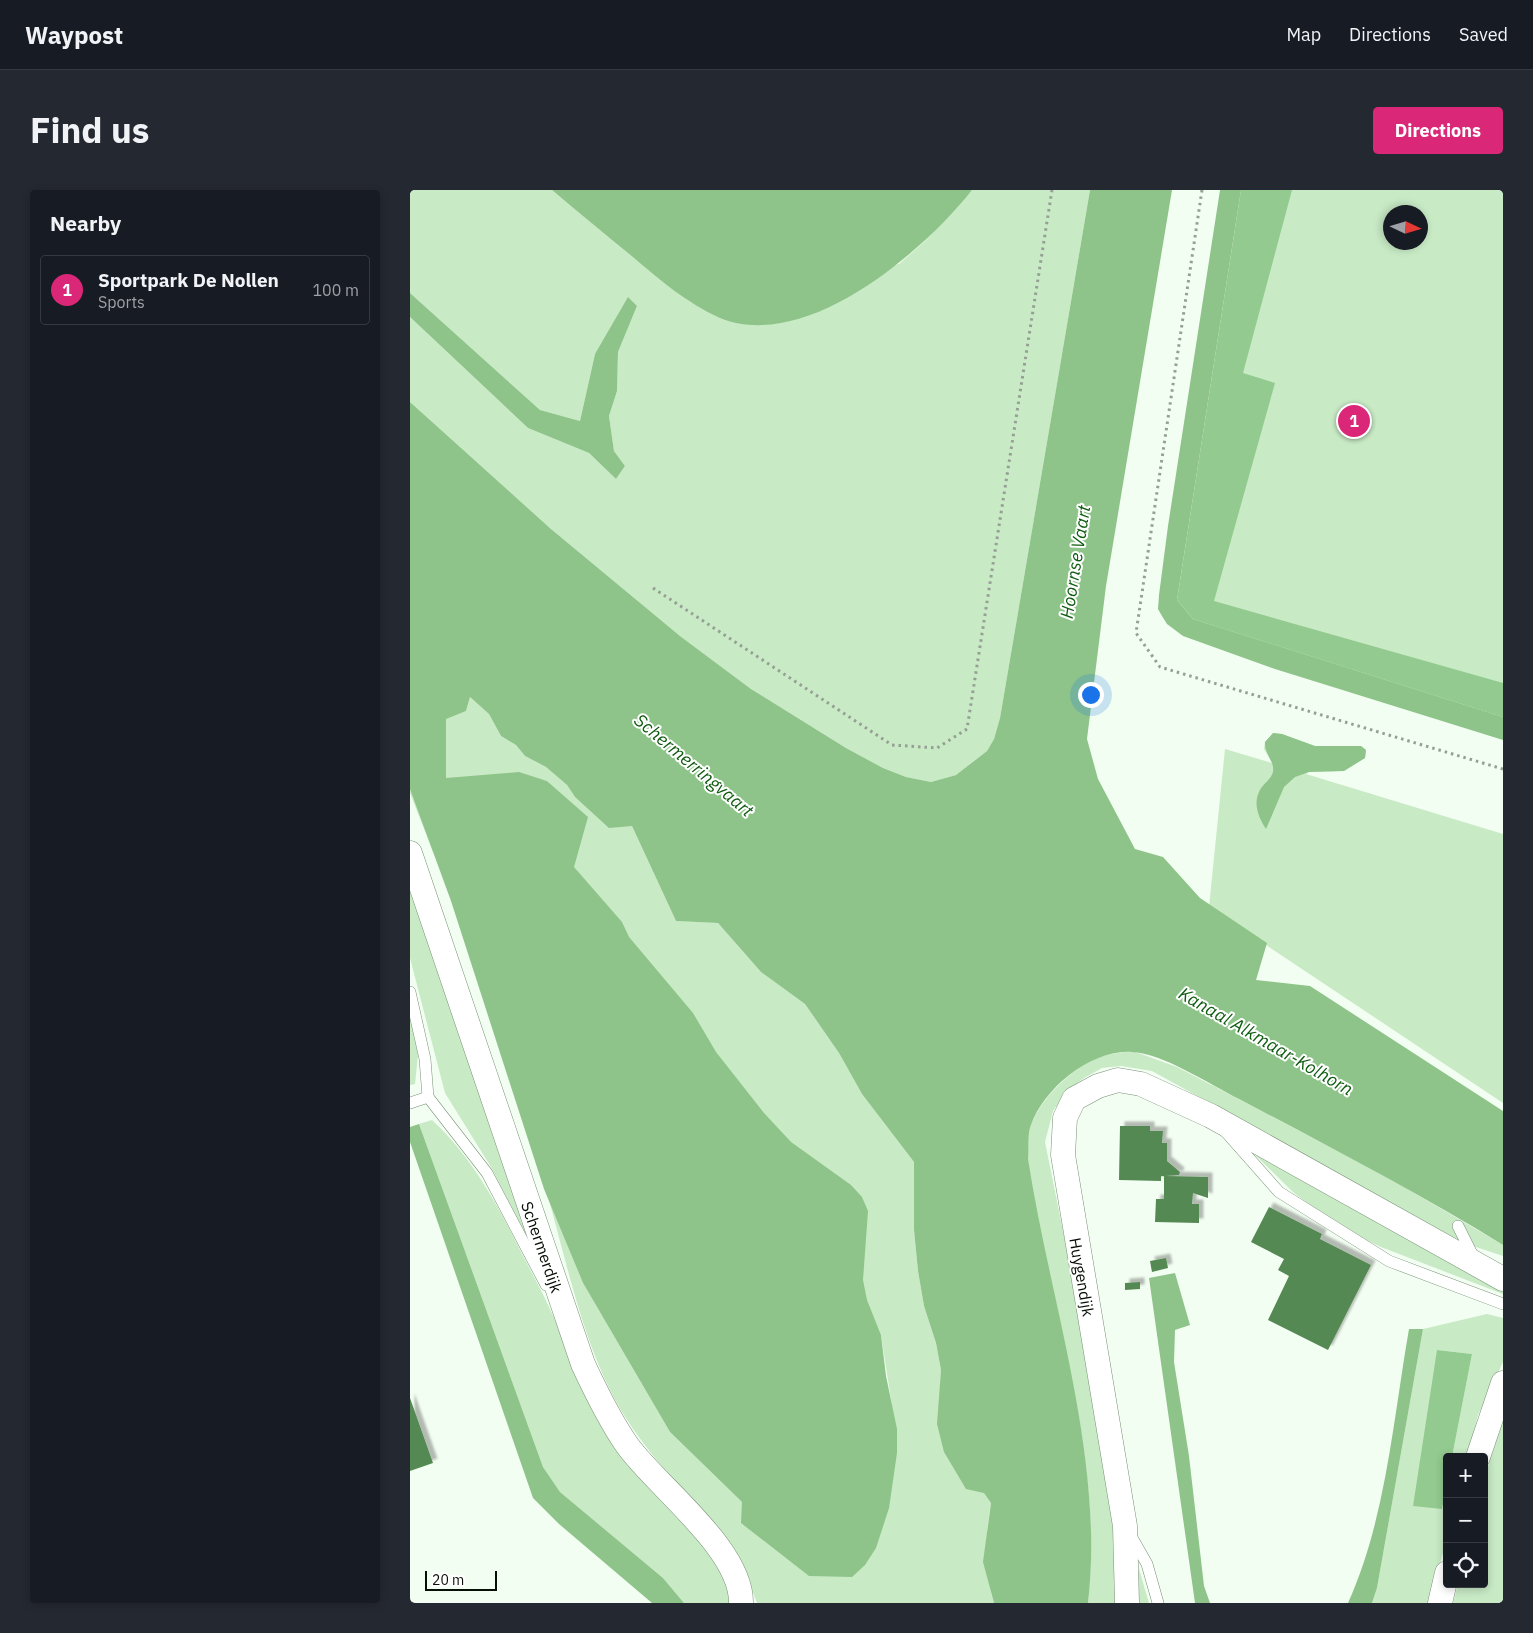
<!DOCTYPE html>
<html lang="en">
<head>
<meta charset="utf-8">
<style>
	body { margin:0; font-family:"IBM Plex Sans",sans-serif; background:#242831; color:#f1f3f6 }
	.controls { position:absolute; right:15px; bottom:15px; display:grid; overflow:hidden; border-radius:5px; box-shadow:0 2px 8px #0003 }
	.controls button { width:45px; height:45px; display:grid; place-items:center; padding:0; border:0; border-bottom:1px solid #363941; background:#171b24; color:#f1f3f6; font:25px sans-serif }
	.compass { position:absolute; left:973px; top:15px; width:45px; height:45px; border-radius:50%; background:#171b24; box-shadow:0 2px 8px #0003; rotate:94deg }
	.scale { position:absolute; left:15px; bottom:12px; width:72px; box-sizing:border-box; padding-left:5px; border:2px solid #060e05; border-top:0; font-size:14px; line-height:18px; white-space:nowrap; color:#060e05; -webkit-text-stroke:4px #fff; paint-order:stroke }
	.you { position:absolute; left:680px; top:504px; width:18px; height:18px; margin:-12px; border:4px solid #fff; border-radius:50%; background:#1a73e8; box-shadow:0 0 0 8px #1a73e833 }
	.badge { display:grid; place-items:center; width:32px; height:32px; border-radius:50%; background:#db2777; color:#fff; font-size:16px; font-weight:700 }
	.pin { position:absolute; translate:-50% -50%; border:2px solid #fff; box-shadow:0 1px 5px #0006 }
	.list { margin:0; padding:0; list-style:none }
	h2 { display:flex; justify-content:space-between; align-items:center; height:65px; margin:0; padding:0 20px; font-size:21px }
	h2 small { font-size:16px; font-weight:400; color:#9ea1a6 }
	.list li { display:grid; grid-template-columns:32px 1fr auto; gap:15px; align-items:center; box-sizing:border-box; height:70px; margin:0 10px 10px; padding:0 10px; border:1px solid #363941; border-radius:5px }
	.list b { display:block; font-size:19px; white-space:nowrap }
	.list p { margin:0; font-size:16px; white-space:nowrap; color:#9ea1a6 }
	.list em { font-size:16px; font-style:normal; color:#9ea1a6 }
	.icon { flex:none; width:28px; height:28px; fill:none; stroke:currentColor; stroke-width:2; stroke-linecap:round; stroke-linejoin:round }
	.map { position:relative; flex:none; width:1093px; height:1413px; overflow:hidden; border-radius:5px }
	header { display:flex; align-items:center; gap:30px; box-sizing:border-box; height:70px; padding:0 25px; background:#171b24; border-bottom:1px solid #363941 }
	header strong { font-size:24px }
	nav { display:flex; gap:28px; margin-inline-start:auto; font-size:18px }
	.intro { display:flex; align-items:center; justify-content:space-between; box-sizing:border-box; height:120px; padding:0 30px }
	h1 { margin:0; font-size:35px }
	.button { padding:12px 22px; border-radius:5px; background:#db2777; color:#fff; font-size:18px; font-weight:700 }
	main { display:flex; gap:30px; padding:0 30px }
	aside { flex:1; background:#171b24; border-radius:5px; box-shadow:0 2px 8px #0003 }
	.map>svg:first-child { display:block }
	.green { fill:#c8eac5; fill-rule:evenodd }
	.forest { fill:#93ca8f }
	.water { fill:#8ec48a }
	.building { fill:#558952; filter:url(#shadow) }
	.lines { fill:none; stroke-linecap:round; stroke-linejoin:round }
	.service-casing { stroke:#789076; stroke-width:12 }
	.minor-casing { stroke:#789076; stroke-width:25 }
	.path { stroke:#959f94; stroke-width:3; stroke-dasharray:2.5 4; stroke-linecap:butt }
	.service { stroke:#fff; stroke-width:11 }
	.minor { stroke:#fff; stroke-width:24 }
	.labels { text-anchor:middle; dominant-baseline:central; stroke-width:4; stroke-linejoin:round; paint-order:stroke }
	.street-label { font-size:16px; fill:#060e05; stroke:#fff }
	.water-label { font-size:18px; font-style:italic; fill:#105c11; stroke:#fff }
</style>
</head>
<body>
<header>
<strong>Waypost</strong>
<nav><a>Map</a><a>Directions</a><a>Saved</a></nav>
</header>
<div class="intro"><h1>Find us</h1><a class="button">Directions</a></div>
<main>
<aside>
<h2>Nearby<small></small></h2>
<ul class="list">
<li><span class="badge">1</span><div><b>Sportpark De Nollen</b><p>Sports</p></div><em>100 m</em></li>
</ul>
</aside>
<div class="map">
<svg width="1093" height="1413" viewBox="0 0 1093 1413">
	<defs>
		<filter id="shadow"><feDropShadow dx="4.5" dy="-4.5" stdDeviation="1" flood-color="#0004"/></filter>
	</defs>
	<rect width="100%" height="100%" fill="#f3fef2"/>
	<g class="green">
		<path d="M0 0H142L281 112 489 74 516 50 562 0H680L590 528 584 549 577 561 546 585 521 592 496 587 473 578 436 558 341 499 270 446 141 339 0 212V127L118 238 179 263 206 289 215 276 204 261 199 226 207 201 208 162 227 116 185 164 170 231 130 220 0 103Z"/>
		<path d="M831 0H1093V527L783 429ZM981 22H1011V52H981Z"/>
		<path d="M60 507 79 524 91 546 106 555 115 566 136 577 157 595 165 607 179 619 222 636 266 731 308 733 351 782 395 814 429 863 452 904 504 972V1040L508 1081 514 1116 526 1153 531 1180 528 1234 581 1313C575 1345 574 1381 584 1413H347C322 1341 253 1289 214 1225 175 1162 158 1077 138 1007L173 1093 260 1242 331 1311 163 677 177 627 137 591 109 583 83 597 23 662 0 603V559L36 528 56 521ZM458 1114 471 1145 487 1248Z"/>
		<path d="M863 543 872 544 905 556H951L956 560 955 568 934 581 899 582 896 584 1093 644V913L799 717 815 559 862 573 854 559 855 552Z"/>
		<path d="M0 681 137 1085 81 977 35 903 0 768Z"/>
		<path d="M0 822 8 865 5 894 0 895Z"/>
		<path d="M723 861 767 877 970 983 1093 1055V1066L1054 1053 742 881 711 876 692 878 674 888 657 901 643 921 635 952 669 1120 705 1332 709 1413H678C685 1353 679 1288 669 1228 659 1171 646 1115 634 1058 628 1028 610 962 621 935 631 909 656 885 679 872 693 864 708 863 723 861Z"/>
		<path d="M22 930C62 967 87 1014 111 1062 123 1085 135 1107 145 1130L298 1358 328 1413H274L253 1388 150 1302 133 1277 9 934Z"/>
		<path d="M836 956 1038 1067 1093 1102V1104L971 1057 933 1039 884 1003Z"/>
		<path d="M1077 1124 1093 1128V1172L1068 1225 1057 1267H1042L1062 1164 1027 1160 1032 1319 1037 1294V1347L1020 1413H962L967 1398 1013 1139Z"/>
		<path d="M1093 1229V1413H1043L1048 1394H1074V1289Z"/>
		<path d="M729 1379 739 1413H725Z"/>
	</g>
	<g class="forest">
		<path d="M831 0H882L833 183 865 193 804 411 1093 493V527L783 429 767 410Z"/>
		<path d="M1027 1160 1062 1164 1042 1267H1037V1294L1032 1319 1003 1316Z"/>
	</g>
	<g class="water">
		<path d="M142 0H562C513 62 396 163 310 128 278 114 250 90 223 67 196 45 169 23 142 0Z"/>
		<path d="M680 0H762L696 396 677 549 688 589 725 659 753 667 790 708 857 753 846 790 900 796 1093 921V1055C1007 1002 918 956 829 909 801 895 752 863 722 862 682 859 634 898 621 935 617 945 619 959 618 969 640 1112 695 1268 678 1413H584L573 1372 581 1313 574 1303 556 1299 534 1262 527 1234 531 1180 526 1153 514 1116 508 1081 504 1040V972L452 904 429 863 395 814 351 782 308 733 266 731 222 636 199 638 165 607 157 595 136 577 115 566 106 555 91 546 79 524 60 507 56 521 36 529V588L109 582 137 591 178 627 164 677 212 732 219 747 283 823 306 862 354 923 381 952 441 995 452 1007 458 1021 453 1090 457 1110 471 1145 476 1186 487 1239V1263L479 1318 466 1358 455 1375 442 1387 399 1386 331 1333 332 1312 260 1242 173 1093 134 999 41 711 0 599V212L141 339 270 446 341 499 436 558 473 578 496 587 521 592 546 585 577 561 584 549 590 528Z"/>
		<path d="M810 0H831L767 410 783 429 1093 527V550L865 479 773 446 757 434 752 426 748 419 749 405 758 336Z"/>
		<path d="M0 103 130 220 170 231 185 164 218 107 227 116 208 162 207 201 199 226 204 261 215 276 206 289 179 263 118 238 0 127Z"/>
		<path d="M863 543 872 544 905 556H951L956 560 955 568 934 581 899 582 885 587 874 597 856 639C849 628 843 615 849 602 852 594 861 590 863 582 865 571 854 564 855 552Z"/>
		<path d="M9 934 133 1277 150 1302 253 1388 274 1413H242L149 1334 123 1308 0 952V937Z"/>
		<path d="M765 1083 780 1135 765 1140 764 1172 779 1266 794 1396 800 1413H785L739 1088Z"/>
		<path d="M999 1139H1013L967 1398 962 1413H938C976 1329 983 1230 999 1139Z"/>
	</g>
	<g class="building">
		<path d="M710 936H740V941H753L752 953H757V971L770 982 769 985 756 986 798 987V1008L783 1003 782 1014H789V1033L745 1032 746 1009H754V986H751V991L709 990Z"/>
		<path d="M859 1017 912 1044 910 1049 961 1075 918 1160 858 1130 879 1086 868 1080 874 1069 841 1052Z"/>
		<path d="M756 1068 758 1078 742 1082 740 1071Z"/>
		<path d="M730 1092V1099L715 1100V1093Z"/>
		<path d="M0 1208 23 1273 0 1281Z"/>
	</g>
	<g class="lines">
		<defs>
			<g id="service">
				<path d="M0 802 15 869 18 907"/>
				<path d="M0 913 18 907 77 983 136 1095"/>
				<path d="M815 941 869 1002 979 1071 1093 1114"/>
				<path d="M1048 1036 1064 1068"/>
				<path d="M721 1346 737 1374 748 1413"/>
			</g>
			<g id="minor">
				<path d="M0 663 173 1174C186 1202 199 1229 217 1255 247 1297 332 1359 331 1413"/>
				<path d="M1068 1267 1093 1193"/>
				<path d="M717 1413 715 1336 653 965 655 928 664 909 688 896 708 890 731 894 801 926 1093 1089"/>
				<path d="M1030 1413 1037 1383"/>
			</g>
		</defs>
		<use href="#service" class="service-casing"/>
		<use href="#minor" class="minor-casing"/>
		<g class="path">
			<path d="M792 0 726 443 750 477 1093 579"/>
			<path d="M243 398 482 555 527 558 557 539 642 0"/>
		</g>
		<use href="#service" class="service"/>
		<use href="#minor" class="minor"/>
	</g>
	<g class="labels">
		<g class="street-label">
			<text transform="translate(132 1057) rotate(71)">Schermerdijk</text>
			<text transform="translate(672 1087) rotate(80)">Huygendijk</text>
		</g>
		<g class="water-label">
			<text transform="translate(665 372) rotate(-81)">Hoornse Vaart</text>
			<text transform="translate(284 575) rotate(40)">Schermerringvaart</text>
			<text transform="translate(856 851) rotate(30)">Kanaal Alkmaar-Kolhorn</text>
		</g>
	</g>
</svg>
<div class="controls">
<button>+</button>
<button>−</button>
<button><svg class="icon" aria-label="locate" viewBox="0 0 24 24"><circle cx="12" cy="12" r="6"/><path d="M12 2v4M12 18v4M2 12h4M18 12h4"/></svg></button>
</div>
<svg class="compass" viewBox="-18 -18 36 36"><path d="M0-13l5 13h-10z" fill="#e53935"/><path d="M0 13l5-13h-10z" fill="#9ea1a6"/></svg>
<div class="scale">20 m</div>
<div class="you"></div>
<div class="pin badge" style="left:944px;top:231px">1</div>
</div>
</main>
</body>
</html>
